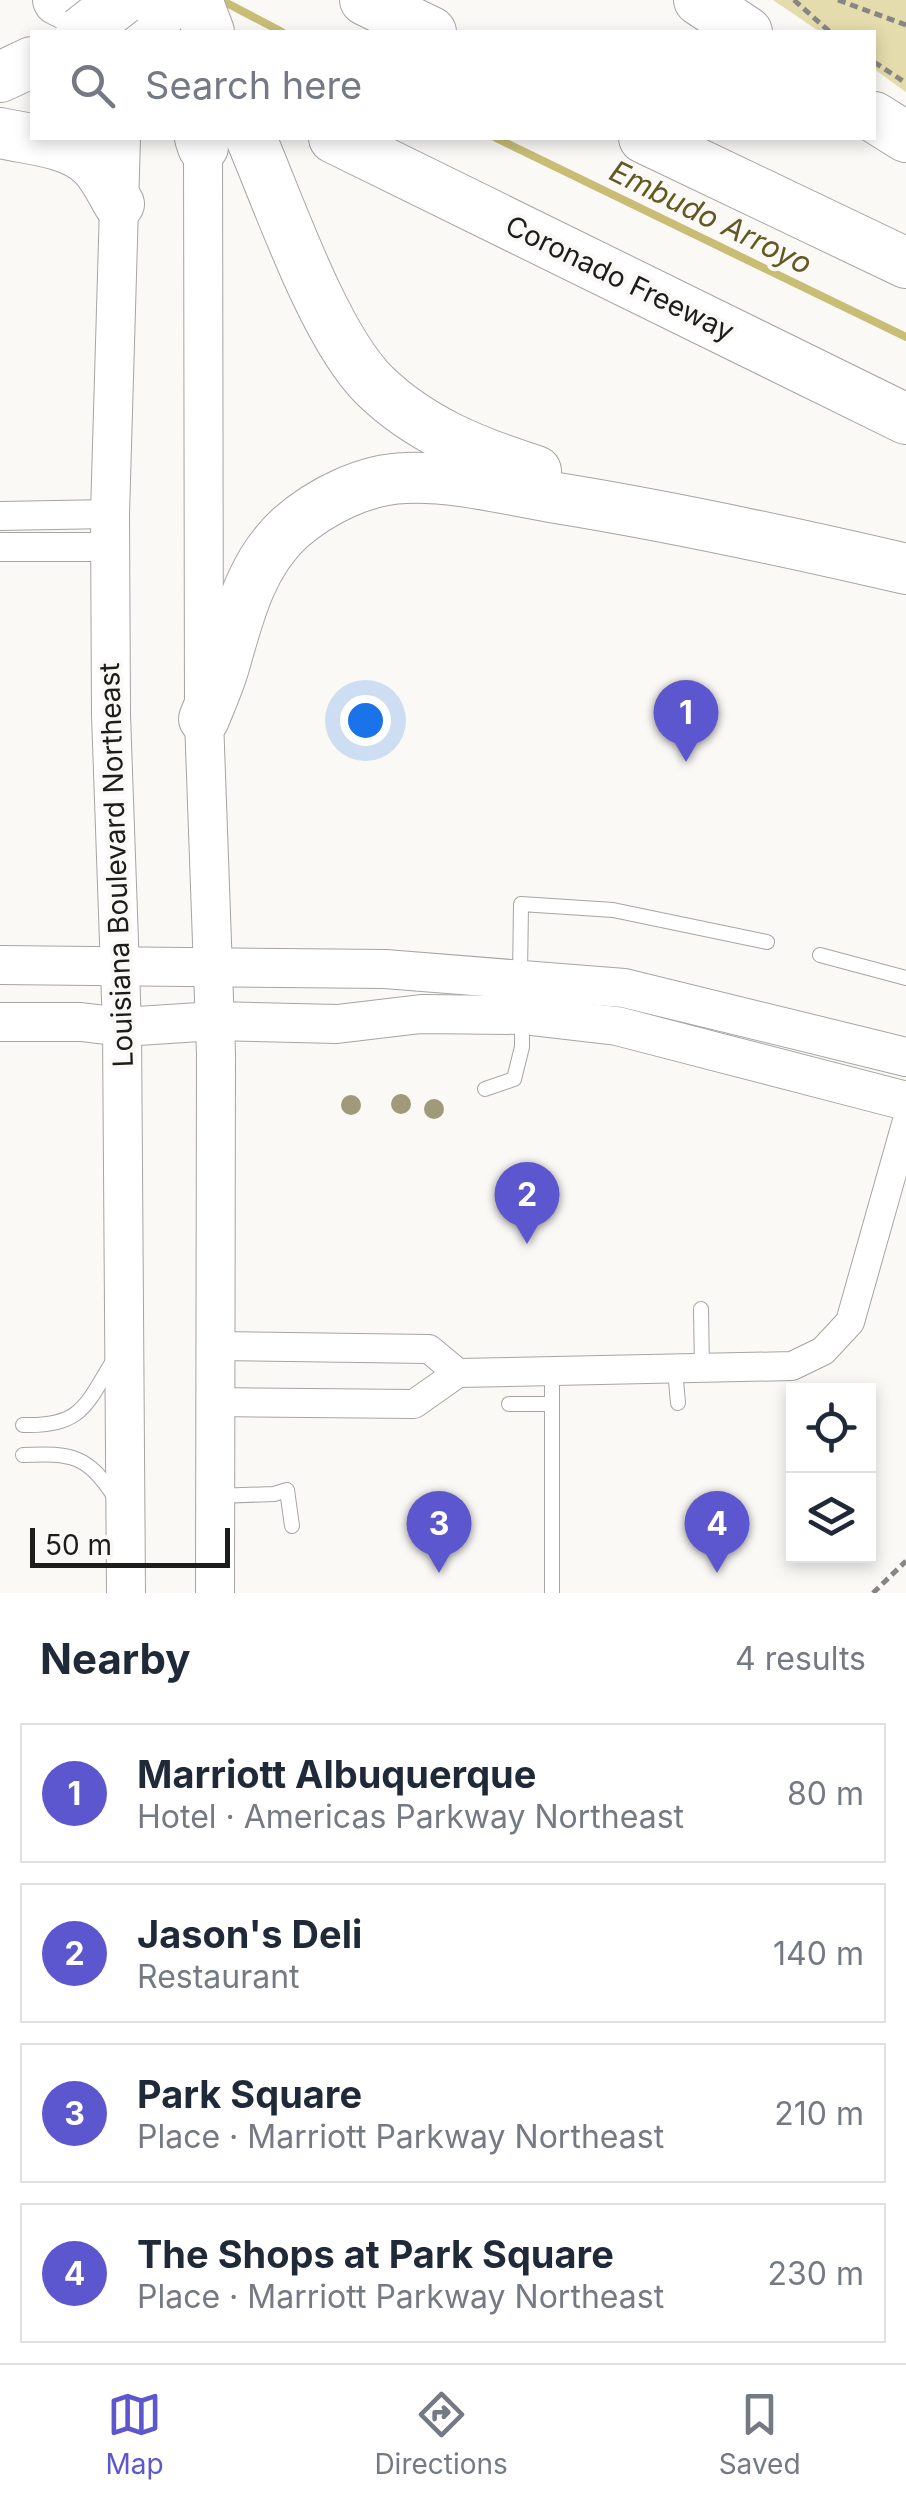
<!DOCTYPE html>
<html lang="en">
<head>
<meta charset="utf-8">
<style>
	body { margin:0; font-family:Inter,sans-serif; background:#f6f6f7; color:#1f2937 }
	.controls { position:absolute; right:30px; bottom:30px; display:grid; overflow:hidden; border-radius:0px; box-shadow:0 5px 15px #0003 }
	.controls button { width:90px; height:90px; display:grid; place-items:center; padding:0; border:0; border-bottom:2px solid #e0e1e3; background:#fff; color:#1f2937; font:50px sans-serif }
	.scale { position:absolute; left:30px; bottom:25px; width:200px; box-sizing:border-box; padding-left:10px; border:5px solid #1c1c1a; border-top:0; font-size:28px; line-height:35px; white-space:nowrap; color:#1c1c1a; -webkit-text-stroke:8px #faf9f6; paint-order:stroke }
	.you { position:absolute; left:365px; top:720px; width:35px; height:35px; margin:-25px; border:8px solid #fff; border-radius:50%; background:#1a73e8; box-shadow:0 0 0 15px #1a73e833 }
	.badge { display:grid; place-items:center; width:65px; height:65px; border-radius:50%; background:#5c57cf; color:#fff; font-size:32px; font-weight:700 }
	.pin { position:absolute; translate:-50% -82px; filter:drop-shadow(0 2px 5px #0008) }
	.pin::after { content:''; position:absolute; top:52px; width:35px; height:30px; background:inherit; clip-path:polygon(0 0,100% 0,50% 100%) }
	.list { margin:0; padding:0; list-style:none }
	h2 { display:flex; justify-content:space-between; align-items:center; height:130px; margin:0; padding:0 40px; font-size:42px }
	h2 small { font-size:32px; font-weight:400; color:#747a83 }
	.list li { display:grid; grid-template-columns:65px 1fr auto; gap:30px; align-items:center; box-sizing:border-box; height:140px; margin:0 20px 20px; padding:0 20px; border:2px solid #e0e1e3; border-radius:0px }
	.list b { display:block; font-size:38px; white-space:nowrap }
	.list p { margin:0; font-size:32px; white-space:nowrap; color:#747a83 }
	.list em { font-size:32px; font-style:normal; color:#747a83 }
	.icon { flex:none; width:55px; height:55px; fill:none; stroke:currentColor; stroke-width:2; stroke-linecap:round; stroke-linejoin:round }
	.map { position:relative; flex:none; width:906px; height:1593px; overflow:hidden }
	.search { position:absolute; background:#fff; box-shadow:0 5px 15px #0003; left:30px; right:30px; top:30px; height:110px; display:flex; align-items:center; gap:25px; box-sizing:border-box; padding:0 35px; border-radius:0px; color:#747a83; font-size:38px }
	.sheet { height:770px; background:#fff }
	nav { display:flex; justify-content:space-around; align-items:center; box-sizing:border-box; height:140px; border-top:2px solid #e0e1e3; background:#fff; font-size:28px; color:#747a83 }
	nav a { display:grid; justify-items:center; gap:5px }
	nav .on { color:#5c57cf }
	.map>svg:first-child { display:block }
	.green { fill:#e4dcac }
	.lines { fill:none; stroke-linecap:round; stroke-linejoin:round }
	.stream { stroke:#c9bd76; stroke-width:8 }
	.lane-casing { stroke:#a6a5a2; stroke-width:16 }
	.street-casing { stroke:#a6a5a2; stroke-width:30 }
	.secondary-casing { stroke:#a6a5a2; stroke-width:40 }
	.highway-casing { stroke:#a6a5a2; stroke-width:52 }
	.path { stroke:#878684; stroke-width:5; stroke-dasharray:8 5; stroke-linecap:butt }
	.lane { stroke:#fff; stroke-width:14 }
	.street { stroke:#fff; stroke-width:28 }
	.secondary { stroke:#fff; stroke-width:38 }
	.highway { stroke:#fff; stroke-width:50 }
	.highway-bridge-casing { stroke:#a6a5a2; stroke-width:52; stroke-linecap:butt }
	.highway-bridge { stroke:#fff; stroke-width:50 }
	.tree { fill:#a09a7b }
	.labels { text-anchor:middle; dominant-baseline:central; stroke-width:8; stroke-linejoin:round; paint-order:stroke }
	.street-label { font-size:28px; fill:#1c1c1a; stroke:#faf9f6 }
	.water-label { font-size:30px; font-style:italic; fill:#615823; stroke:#faf9f6 }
</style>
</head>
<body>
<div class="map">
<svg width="906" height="1593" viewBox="0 0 906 1593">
	<rect width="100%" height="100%" fill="#faf9f6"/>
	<path class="green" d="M773 0H906V92L874 69V32H820Z"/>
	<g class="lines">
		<g class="stream">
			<path d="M221 0 282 32"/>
			<path d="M496 138 906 337"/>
		</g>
		<defs>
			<g id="lane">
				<path d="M820 955 906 978"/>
				<path d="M520 975 521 904 613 910 767 942"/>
				<path d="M485 1089 514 1079 522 1047V1017"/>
				<path d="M701 1309 702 1370"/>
				<path d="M675 1370 678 1403"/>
				<path d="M552 1371V1593"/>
				<path d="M509 1404H552"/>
				<path d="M23 1425C83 1427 86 1404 115 1358"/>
				<path d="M23 1455C72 1453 87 1455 114 1496"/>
				<path d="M216 1496 274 1494 287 1490 292 1526"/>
			</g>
			<g id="street">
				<path d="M0 516 110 514"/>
				<path d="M0 547H110"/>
				<path d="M216 1346 429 1349 458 1373"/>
				<path d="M215 1402 414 1404 458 1373 792 1366 823 1351 850 1322 906 1124"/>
			</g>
			<g id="secondary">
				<path d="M121 138 110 514 111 715 122 1027 126 1593"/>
				<path d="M203 138 204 719 216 1054 215 1593"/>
				<path d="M0 965 385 969 624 988 906 1057"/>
				<path d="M0 1022H81L122 1027 215 1021 337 1024 421 1014 522 1015 617 1026 906 1101"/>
			</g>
			<g id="highway">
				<path d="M58 0 123 32"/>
				<path d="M197 0 209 32"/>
				<path d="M365 0 431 32"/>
				<path d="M699 0 747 32"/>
				<path d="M150 32 168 0"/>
				<path d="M0 77 32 62"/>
				<path d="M874 117 906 137"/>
				<path d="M0 133C31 140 68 141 92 163 104 174 111 191 119 204"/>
				<path d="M200 138 203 147"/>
				<path d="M251 138C280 206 324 335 374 385 420 430 476 452 536 471"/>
				<path d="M334 138 906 419"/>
				<path d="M644 138 906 263"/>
				<path d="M204 719C211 701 220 682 225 663 239 614 251 564 290 528 321 501 365 479 406 478 456 476 508 490 557 498 674 517 790 542 906 569"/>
			</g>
		</defs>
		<use href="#lane" class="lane-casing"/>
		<use href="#street" class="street-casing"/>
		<use href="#secondary" class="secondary-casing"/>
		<use href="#highway" class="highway-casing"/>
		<g class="path">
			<path d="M794 0 830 32"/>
			<path d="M838 0 906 25"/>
			<path d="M874 62 906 83"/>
			<path d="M873 1593 906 1561"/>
		</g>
		<use href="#lane" class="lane"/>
		<use href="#street" class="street"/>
		<use href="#secondary" class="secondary"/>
		<use href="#highway" class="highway"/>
		<defs>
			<path id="highway-bridge" d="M81 32 122 0"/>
		</defs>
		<use href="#highway-bridge" class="highway-bridge-casing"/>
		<use href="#highway-bridge" class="highway-bridge"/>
	</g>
	<g class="tree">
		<circle cx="401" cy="1104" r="10"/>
		<circle cx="351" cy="1105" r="10"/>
		<circle cx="434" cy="1109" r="10"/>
	</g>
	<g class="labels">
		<g class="street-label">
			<text transform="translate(620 278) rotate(26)">Coronado Freeway</text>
			<text transform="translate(116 865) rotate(-92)">Louisiana Boulevard Northeast</text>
		</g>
		<g class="water-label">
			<text transform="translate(711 217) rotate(26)">Embudo Arroyo</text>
		</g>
	</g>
</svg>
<div class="controls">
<button><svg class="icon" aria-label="locate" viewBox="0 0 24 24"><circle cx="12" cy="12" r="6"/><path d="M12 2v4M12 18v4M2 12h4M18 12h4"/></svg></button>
<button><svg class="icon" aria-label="layers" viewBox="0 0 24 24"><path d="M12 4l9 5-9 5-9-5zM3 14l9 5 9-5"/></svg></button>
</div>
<div class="scale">50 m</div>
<div class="you"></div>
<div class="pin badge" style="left:686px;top:762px">1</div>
<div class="pin badge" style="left:527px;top:1244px">2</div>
<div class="pin badge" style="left:439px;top:1573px">3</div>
<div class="pin badge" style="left:717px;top:1573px">4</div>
<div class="search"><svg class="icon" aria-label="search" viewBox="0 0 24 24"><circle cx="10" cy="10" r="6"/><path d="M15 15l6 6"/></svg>Search here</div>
</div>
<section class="sheet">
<h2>Nearby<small>4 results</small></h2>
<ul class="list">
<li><span class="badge">1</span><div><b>Marriott Albuquerque</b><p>Hotel · Americas Parkway Northeast</p></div><em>80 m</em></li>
<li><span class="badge">2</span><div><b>Jason's Deli</b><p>Restaurant</p></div><em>140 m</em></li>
<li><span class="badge">3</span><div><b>Park Square</b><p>Place · Marriott Parkway Northeast</p></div><em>210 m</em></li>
<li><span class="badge">4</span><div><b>The Shops at Park Square</b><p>Place · Marriott Parkway Northeast</p></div><em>230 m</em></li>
</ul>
</section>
<nav>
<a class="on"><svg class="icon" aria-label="map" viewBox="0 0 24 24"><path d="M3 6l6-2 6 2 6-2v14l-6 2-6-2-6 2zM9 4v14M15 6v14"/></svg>Map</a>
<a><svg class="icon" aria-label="directions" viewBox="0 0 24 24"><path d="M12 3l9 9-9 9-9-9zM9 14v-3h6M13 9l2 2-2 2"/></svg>Directions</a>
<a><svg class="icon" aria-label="saved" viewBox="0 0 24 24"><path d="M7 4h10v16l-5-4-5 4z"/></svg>Saved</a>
</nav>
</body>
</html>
